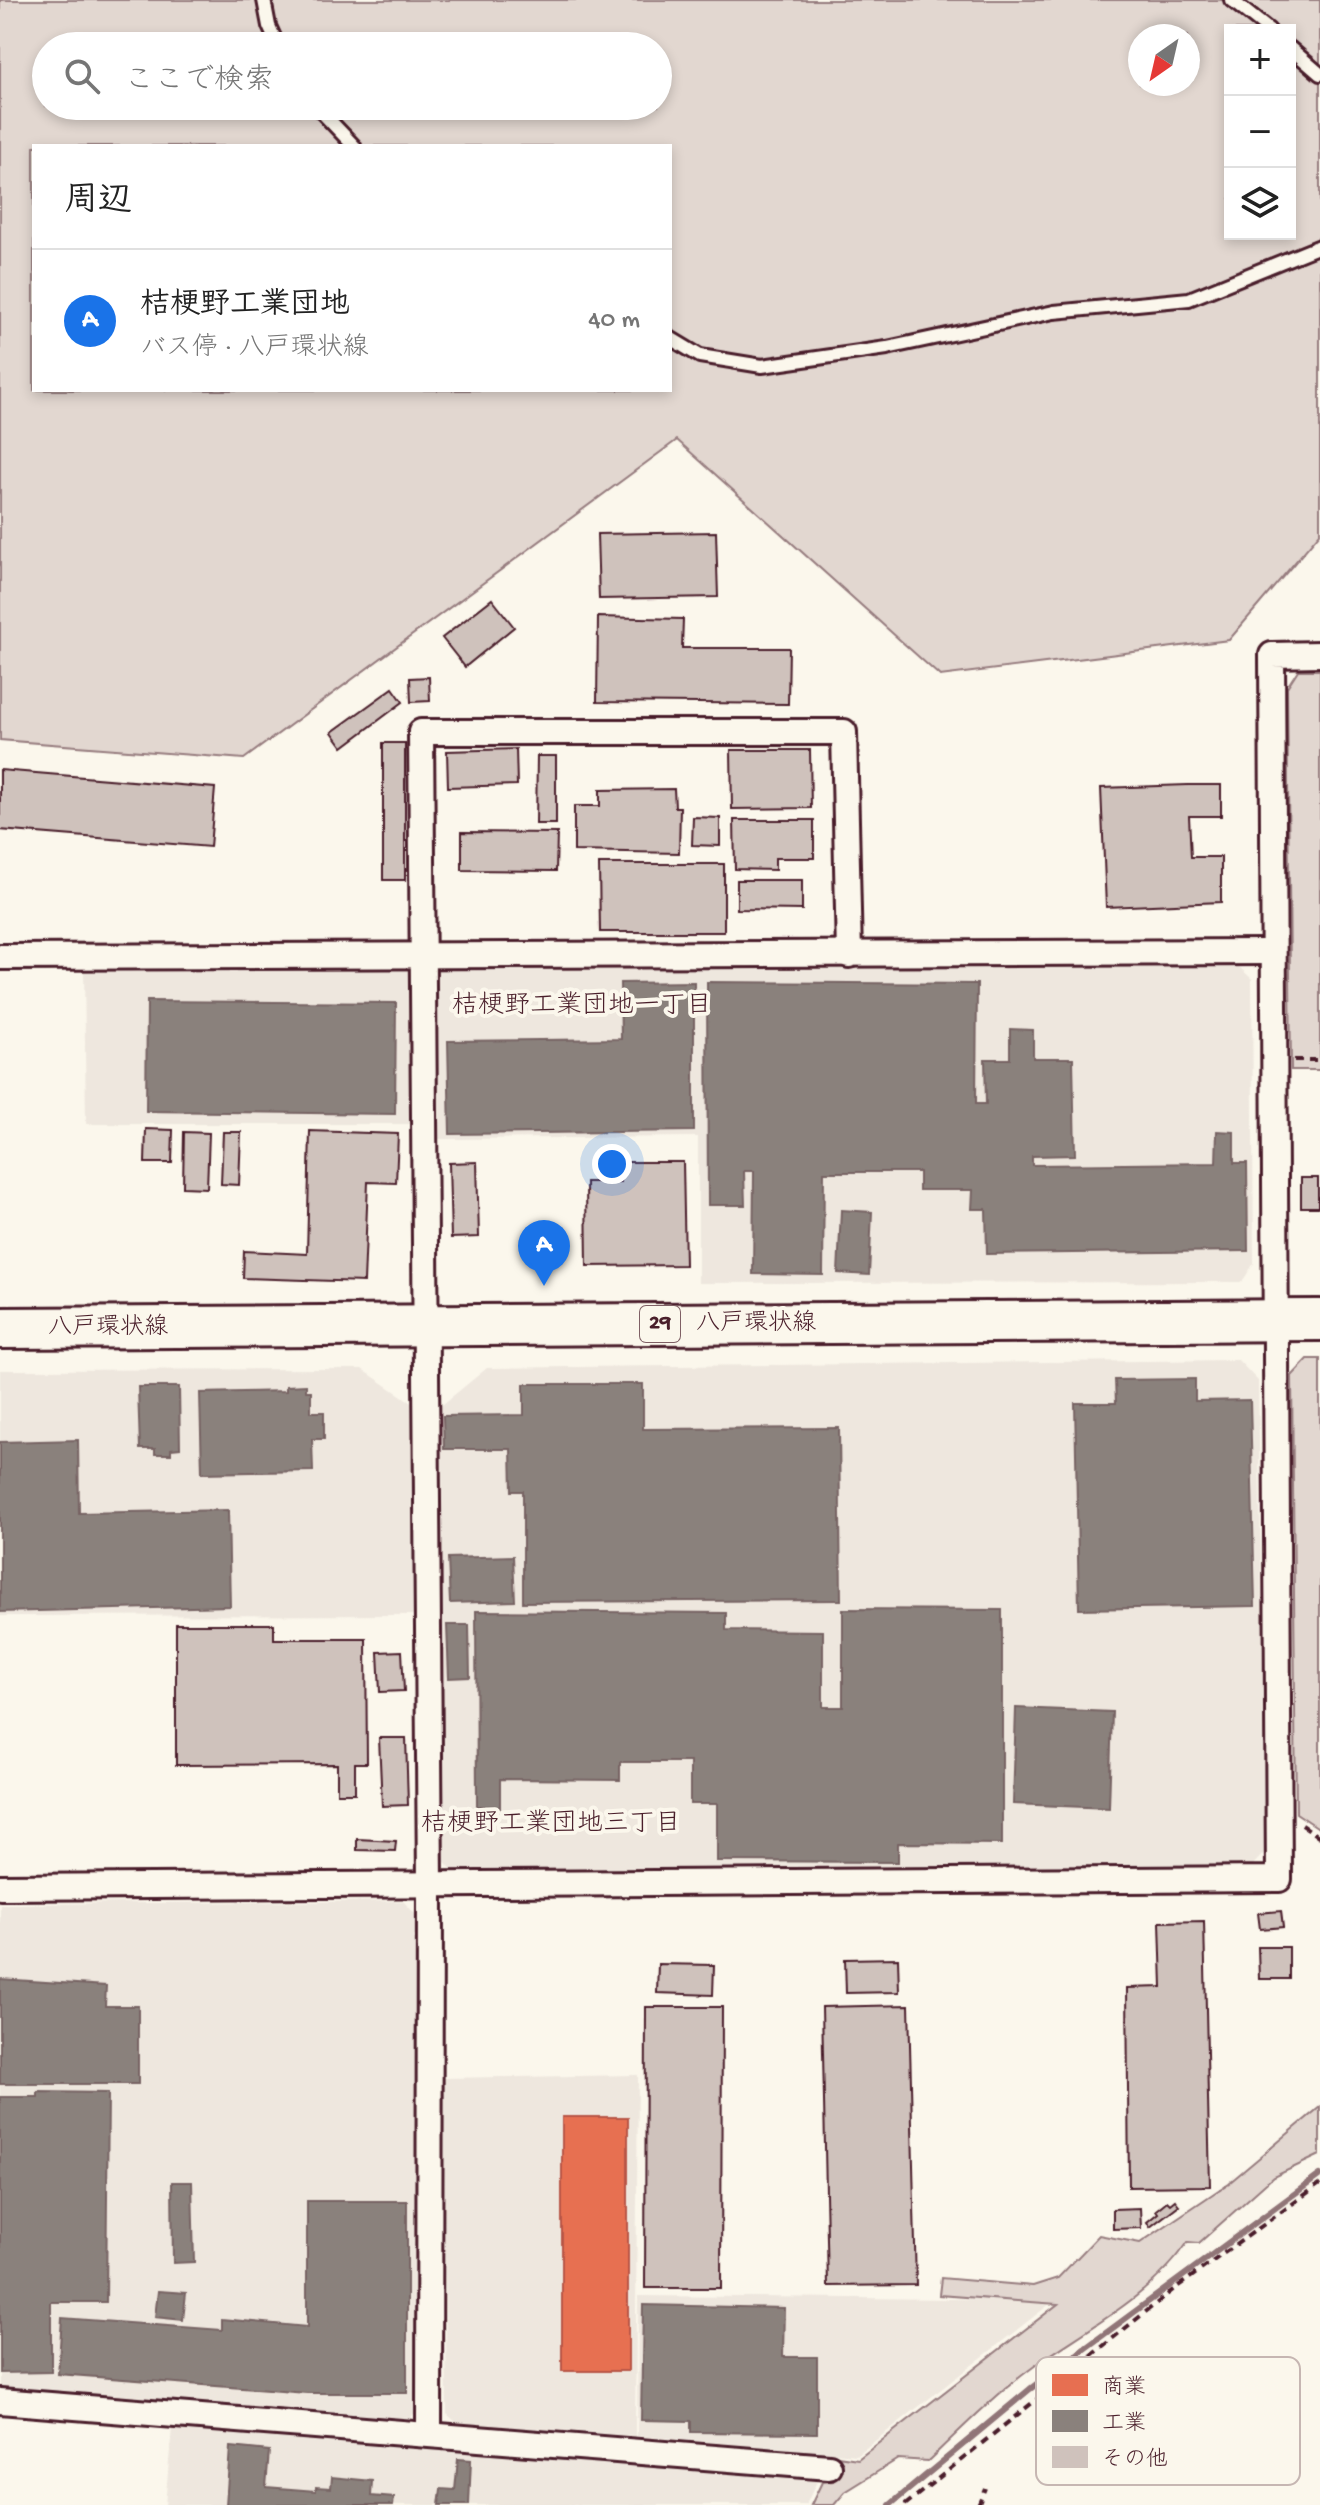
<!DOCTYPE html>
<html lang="ja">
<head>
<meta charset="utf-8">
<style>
	body { margin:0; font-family:"Gochi Hand","Klee One",sans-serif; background:#f2f2f2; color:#222 }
	.controls { position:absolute; right:24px; top:24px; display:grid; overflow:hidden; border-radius:0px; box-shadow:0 4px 12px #0003 }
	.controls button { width:72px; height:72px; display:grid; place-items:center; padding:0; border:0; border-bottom:2px solid #e0e0e0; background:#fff; color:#222; font:40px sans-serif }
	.compass { position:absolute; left:1128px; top:24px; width:72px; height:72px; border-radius:50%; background:#fff; box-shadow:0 4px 12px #0003; rotate:214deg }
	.you { position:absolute; left:612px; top:1164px; width:28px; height:28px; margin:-20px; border:6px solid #fff; border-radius:50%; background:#1a73e8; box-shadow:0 0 0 12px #1a73e833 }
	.badge { display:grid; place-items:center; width:52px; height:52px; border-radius:50%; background:#1a73e8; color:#fff; font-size:26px; font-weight:700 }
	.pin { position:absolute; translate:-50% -66px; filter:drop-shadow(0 2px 4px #0008) }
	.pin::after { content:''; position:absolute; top:42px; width:28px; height:24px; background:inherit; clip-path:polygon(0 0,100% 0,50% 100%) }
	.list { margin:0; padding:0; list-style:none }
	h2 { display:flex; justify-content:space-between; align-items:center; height:104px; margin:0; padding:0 32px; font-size:34px }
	h2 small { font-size:26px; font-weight:400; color:#767676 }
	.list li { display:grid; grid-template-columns:52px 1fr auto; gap:24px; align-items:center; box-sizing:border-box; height:144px; padding:0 32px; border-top:2px solid #e0e0e0 }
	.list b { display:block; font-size:30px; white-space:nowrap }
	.list p { margin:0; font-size:26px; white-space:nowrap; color:#767676 }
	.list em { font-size:26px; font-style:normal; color:#767676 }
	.icon { flex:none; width:44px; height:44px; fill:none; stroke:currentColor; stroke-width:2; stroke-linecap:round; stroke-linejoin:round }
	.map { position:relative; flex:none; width:1320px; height:2505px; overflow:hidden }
	.search { position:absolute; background:#fff; box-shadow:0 4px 12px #0003; left:32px; top:32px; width:640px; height:88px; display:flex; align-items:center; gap:20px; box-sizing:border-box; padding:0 28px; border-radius:44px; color:#767676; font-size:30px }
	.panel { position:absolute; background:#fff; box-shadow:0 4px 12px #0003; left:32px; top:144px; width:640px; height:248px; border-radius:0px }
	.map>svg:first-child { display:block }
	.built { fill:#eee7de }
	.green { fill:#e2d7d0; stroke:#967b7e; stroke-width:2; fill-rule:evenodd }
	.shops { fill:#e76f51; stroke:#b85746; stroke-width:2 }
	.industry { fill:#8a817c; stroke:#776464; stroke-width:2 }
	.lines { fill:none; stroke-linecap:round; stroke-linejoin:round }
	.stream { stroke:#907477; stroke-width:6 }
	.building { fill:#cfc2bc; stroke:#4a1f2b; stroke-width:2 }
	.lane-casing { stroke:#4a1f2b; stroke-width:18 }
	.street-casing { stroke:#4a1f2b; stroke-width:30 }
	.primary-casing { stroke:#4a1f2b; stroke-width:46 }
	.path { stroke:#4a1f2b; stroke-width:4; stroke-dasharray:8 6; stroke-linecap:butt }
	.lane { stroke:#fbf7ec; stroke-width:12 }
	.street { stroke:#fbf7ec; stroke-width:24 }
	.primary { stroke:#fbf7ec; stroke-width:40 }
	.labels { text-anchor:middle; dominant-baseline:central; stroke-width:8; stroke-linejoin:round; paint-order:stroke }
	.shield { fill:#fbf7ec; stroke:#7f6065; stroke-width:2 }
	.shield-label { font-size:22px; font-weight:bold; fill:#4a1f2b }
	.street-label { font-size:24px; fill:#4a1f2b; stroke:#fbf7ec }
	.neighbourhood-label { font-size:26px; fill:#4a1f2b; stroke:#fbf7ec }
	.key { fill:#fbf7ec; stroke:#c6b6b2; stroke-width:2 }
	.key-label { font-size:22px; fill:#4a1f2b }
</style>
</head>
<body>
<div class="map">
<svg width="1320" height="2505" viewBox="0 0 1320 2505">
	<rect width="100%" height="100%" fill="#fbf7ec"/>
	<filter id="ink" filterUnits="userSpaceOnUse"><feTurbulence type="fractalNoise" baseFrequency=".0125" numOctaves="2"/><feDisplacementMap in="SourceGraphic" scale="16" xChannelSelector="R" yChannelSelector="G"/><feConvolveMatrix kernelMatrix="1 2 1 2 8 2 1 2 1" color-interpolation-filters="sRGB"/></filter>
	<g filter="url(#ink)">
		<g class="built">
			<path d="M84 967H1239L1252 979 1254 1263 1242 1282 698 1283V1137L438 1139 436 1124H86Z"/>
			<path d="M1238 1360 1258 1381 1266 1851 1250 1868 453 1871 441 1857 437 1409 487 1368Z"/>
			<path d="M362 1369 414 1404V1615L0 1616V1370Z"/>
			<path d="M403 1901 418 1917 419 2407 409 2420 0 2388V1904Z"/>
			<path d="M638 2075 635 2436 457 2423 447 2414 443 2078Z"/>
			<path d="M638 2296 1055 2300 857 2455 637 2436Z"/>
			<path d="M172 2428 818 2479 806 2505H165Z"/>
		</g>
		<g class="green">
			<path d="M0 0H1320V533L1229 640 940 676 677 440 244 759 0 740ZM1230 30H1290V234H1230ZM1140 36H1188V84H1140ZM46 46H658V106H46ZM34 146H670V390H34Z"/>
			<path d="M1298 670H1320V1070H1291L1287 687Z"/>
			<path d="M1308 1359H1320V1829L1296 1813 1292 1376Z"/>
			<path d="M1320 2107V2155L1273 2177 1199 2243 1188 2242C1154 2293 1093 2326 1043 2360 1001 2389 964 2426 928 2461L898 2459 845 2492 834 2505H811L822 2482 833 2481 837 2456 858 2459 1058 2304 939 2295 941 2278 1033 2286 1058 2278 1099 2235 1140 2243 1229 2183Z"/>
		</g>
		<rect class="shops" x="562" y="2117" width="66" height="254"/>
		<g class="industry">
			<path d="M694 982V1131L450 1134 448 1041 621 1039 620 983Z"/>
			<path d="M707 982 977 984 976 1104H986L985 1059H1010V1029L1033 1030V1058H1073L1075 1155 1032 1156V1165L1216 1163 1217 1131 1234 1132V1163H1247L1248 1251 987 1254 986 1209H972L973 1190H919V1172H824L823 1275 753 1274 754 1171H744L745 1205H708Z"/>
			<path d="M147 1001 396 1003 395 1114 146 1111Z"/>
			<path d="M841 1210 872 1212 869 1275 838 1273Z"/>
			<path d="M1195 1379V1401L1250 1400 1255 1606 1079 1609 1075 1403H1116L1115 1380Z"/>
			<path d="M524 1384H643V1429L839 1428 841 1600 523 1602V1491H512L511 1449H444L443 1416 524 1415Z"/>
			<path d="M306 1385V1391H311V1412H324V1439H312L313 1471 202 1473 200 1393 286 1391V1386Z"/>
			<path d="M138 1387H179L180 1448 171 1449V1454H155V1449H140Z"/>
			<path d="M78 1440 79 1513 228 1510 230 1606 0 1612V1442Z"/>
			<path d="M513 1556 515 1601 450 1603 448 1558Z"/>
			<path d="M843 1609 1002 1610V1844L898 1843V1862L717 1861V1804H690V1762H620V1780L500 1779V1807L477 1806 476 1611 726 1613V1630L823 1631V1707H843Z"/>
			<path d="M447 1625H469L470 1677 449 1678Z"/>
			<path d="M1016 1708 1112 1712 1109 1808 1013 1804Z"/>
			<path d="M0 1979 106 1986 105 2006H138V2084H0Z"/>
			<path d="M38 2092 108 2093 106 2302H51V2372L0 2373V2097H38Z"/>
			<path d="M172 2182H192L194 2262 173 2263Z"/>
			<path d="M307 2201H407V2393H307L58 2374 62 2318 222 2330V2319L307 2327Z"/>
			<path d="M158 2291 186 2293 183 2320 155 2317Z"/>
			<path d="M643 2305 784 2308 783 2357H817V2433L691 2432V2421L641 2420Z"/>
			<path d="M230 2447 269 2451 266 2487 316 2491V2487L331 2488 332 2477 372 2481 371 2496 394 2498 393 2505H226Z"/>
			<path d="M458 2459 471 2460 469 2505H439L441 2489 455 2490Z"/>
		</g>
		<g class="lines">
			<path class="stream" d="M890 2505 1030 2389 1320 2175"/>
		</g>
		<g class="building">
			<path d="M716 532 718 597 599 599 597 534Z"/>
			<path d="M492 599 514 627 465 667 442 638Z"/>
			<path d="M598 617 683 619 682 648H789L788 704 597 702Z"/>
			<path d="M429 677 430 701 411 702 410 678Z"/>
			<path d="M393 688 403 702 343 747 332 732Z"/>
			<rect x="383" y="743" width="22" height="137"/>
			<path d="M516 749 517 785 448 787 447 751Z"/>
			<path d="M731 750H810L811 808 732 809Z"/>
			<path d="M537 756H556V824H536Z"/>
			<path d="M0 770 215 788 210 847 0 830Z"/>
			<path d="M1188 785H1221V816H1189L1191 857H1221V902L1106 907 1101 788Z"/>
			<path d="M674 789 675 807H680L679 853 574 851V806H600V790Z"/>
			<path d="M693 817 720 818V846L692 845Z"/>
			<path d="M734 820H814V858H775V870L735 869Z"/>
			<path d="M462 832 557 833 556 871 462 870Z"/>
			<path d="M599 864H724V932H600Z"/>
			<path d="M737 880H802V910L737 909Z"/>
			<path d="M146 1129 173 1130 172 1163H145Z"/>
			<path d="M310 1131 398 1134 396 1183 368 1182 364 1282 243 1278 244 1251 307 1254Z"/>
			<path d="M184 1132 209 1133 207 1188 183 1187Z"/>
			<path d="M223 1132H241L239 1185 221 1184Z"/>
			<path d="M477 1162 479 1237 451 1238 449 1163Z"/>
			<path d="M620 1162H683L685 1265 587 1266 586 1182H620Z"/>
			<rect x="1301" y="1178" width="17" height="29"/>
			<path d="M176 1624H274V1639H366L367 1763H355V1793H337V1764L176 1765Z"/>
			<path d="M402 1651 404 1691 380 1692 378 1652Z"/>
			<path d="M379 1738H406L408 1805 382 1806Z"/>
			<path d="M357 1839 396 1841 395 1851 357 1850Z"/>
			<path d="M1281 1911 1283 1927 1260 1929 1258 1913Z"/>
			<path d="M1204 1921 1210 2186 1129 2187 1127 1988 1162 1987 1160 1922Z"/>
			<path d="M1258 1947H1289V1979H1259Z"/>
			<path d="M898 1958 899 1992 846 1993 845 1959Z"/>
			<path d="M658 1964 714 1965 713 1995 657 1993Z"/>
			<path d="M909 2005 916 2285 828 2286 822 2007Z"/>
			<path d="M646 2007H722L721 2288H645Z"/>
			<path d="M1175 2200 1179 2205 1150 2227 1147 2222 1158 2213 1156 2210 1167 2201 1170 2204Z"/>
			<path d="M1140 2208 1141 2228 1113 2229V2209Z"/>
		</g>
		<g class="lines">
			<defs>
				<g id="lane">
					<path d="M264 0 269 26 278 46"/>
					<path d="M1231 0 1269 30"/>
					<path d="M1290 48 1320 74"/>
					<path d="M316 106 354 146"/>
					<path d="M670 338 700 356 762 366 887 348 1054 312 1189 299 1320 246"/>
				</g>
				<g id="street">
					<path d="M0 957 1271 952"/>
					<path d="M0 1887 1279 1879 1272 655 1320 654"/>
					<path d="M0 2401 829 2467"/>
					<path d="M429 2434 430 1884 421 732H844L849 955"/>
				</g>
				<path id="primary" d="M0 1328 1320 1320"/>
			</defs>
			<use href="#lane" class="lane-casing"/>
			<use href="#street" class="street-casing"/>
			<use href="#primary" class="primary-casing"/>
			<g class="path">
				<path d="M1294 1060H1320"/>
				<path d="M1302 1825 1320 1837"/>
				<path d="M905 2505 1173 2290 1320 2184"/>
				<path d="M978 2505 985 2488"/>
			</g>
			<use href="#lane" class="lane"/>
			<use href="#street" class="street"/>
			<use href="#primary" class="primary"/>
		</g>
	</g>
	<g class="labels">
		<rect class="shield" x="640" y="1306" width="40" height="36" rx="6"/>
		<g class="shield-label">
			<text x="660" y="1324">29</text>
		</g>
		<g class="street-label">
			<text x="756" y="1324">八戸環状線</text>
			<text x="108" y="1328">八戸環状線</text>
		</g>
		<g class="neighbourhood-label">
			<text x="582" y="1007">桔梗野工業団地一丁目</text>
			<text x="551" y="1825">桔梗野工業団地三丁目</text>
		</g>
	</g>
	<rect x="1036" y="2357" width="264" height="128" rx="12" class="key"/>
	<rect x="1052" y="2374" width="36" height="22" fill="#e76f51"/>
	<rect x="1052" y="2410" width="36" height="22" fill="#8a817c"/>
	<rect x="1052" y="2446" width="36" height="22" fill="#cfc2bc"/>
	<g class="key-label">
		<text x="1102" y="2393">商業</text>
		<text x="1102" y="2429">工業</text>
		<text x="1102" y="2465">その他</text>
	</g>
</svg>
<div class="controls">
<button>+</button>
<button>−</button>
<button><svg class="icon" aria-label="layers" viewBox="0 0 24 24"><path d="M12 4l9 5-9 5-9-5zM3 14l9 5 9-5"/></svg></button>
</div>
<svg class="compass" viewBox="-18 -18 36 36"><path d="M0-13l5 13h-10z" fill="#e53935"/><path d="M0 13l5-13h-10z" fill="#767676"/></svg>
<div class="you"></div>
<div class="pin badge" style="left:544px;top:1286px">A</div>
<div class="search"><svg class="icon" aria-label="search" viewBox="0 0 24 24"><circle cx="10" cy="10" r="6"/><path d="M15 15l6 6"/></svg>ここで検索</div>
<section class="panel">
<h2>周辺<small></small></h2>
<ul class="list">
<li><span class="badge">A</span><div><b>桔梗野工業団地</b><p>バス停 · 八戸環状線</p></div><em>40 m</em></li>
</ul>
</section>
</div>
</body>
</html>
